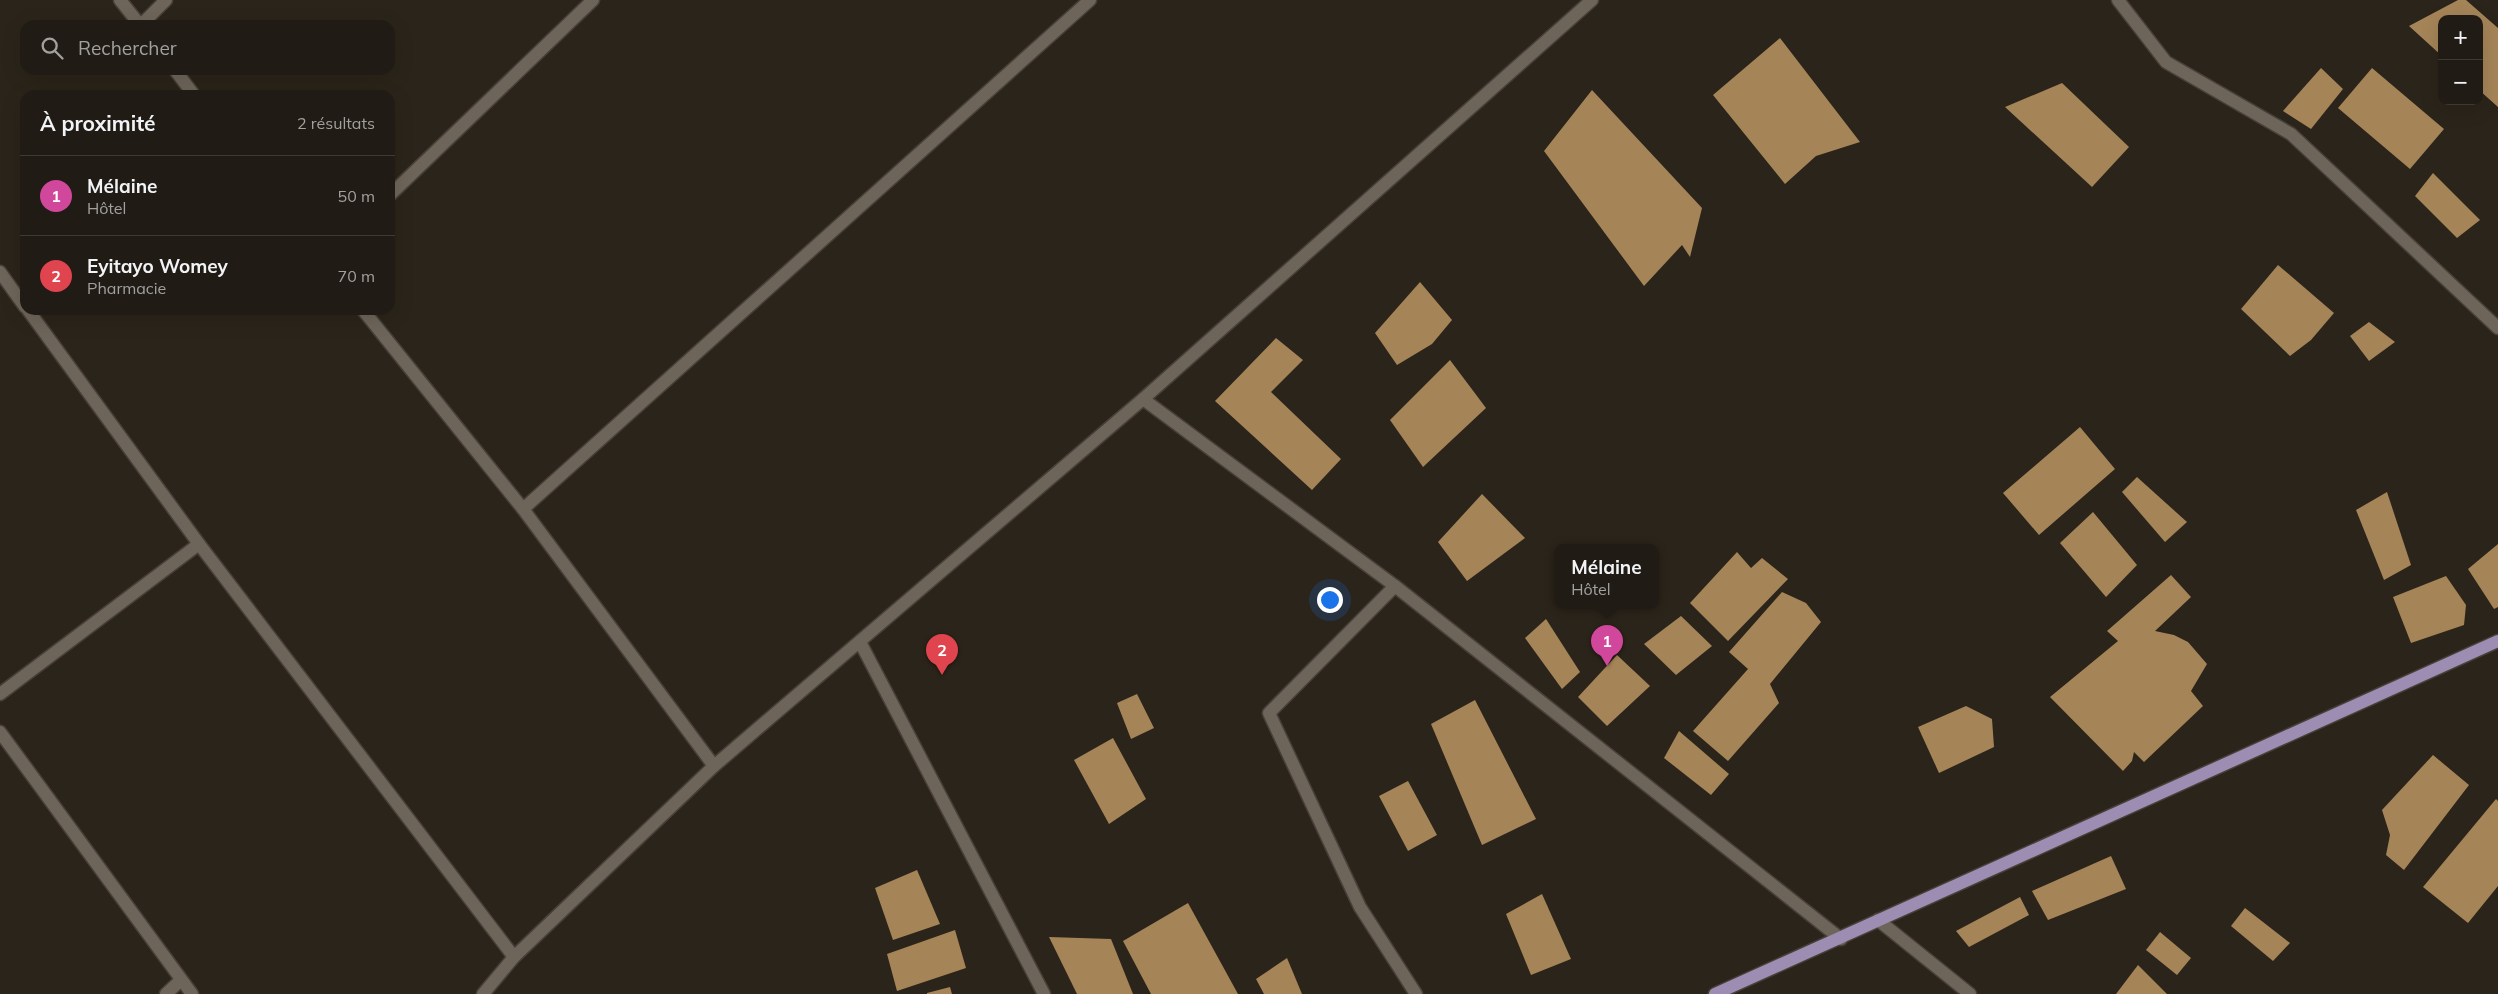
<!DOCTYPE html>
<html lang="fr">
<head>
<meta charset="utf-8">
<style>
	body { margin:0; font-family:Mulish,sans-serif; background:#2d2822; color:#f1f3f6 }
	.controls { position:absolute; right:15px; top:15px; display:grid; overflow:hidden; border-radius:10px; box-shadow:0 5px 20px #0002 }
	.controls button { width:45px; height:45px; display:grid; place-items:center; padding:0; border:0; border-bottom:1px solid #3d3934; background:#201b14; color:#f1f3f6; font:25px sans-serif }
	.you { position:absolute; left:1329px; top:599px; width:18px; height:18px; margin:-12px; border:4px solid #fff; border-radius:50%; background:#1a73e8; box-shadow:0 0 0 8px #1a73e833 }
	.badge { display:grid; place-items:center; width:32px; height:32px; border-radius:50%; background:#0b8043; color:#fff; font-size:16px; font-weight:700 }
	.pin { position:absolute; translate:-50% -41px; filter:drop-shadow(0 1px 2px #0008) }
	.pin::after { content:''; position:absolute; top:26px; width:18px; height:15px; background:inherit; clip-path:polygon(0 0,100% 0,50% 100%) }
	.popup { position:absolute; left:1554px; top:544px; width:105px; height:65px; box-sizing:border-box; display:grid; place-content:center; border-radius:10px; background:#201b14; filter:drop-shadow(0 1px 4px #0005); font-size:16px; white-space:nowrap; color:#a2a1a0 }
	.popup b { font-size:19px; color:#f1f3f6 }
	.popup::after { content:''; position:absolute; left:50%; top:100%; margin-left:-10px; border:10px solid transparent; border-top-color:#201b14 }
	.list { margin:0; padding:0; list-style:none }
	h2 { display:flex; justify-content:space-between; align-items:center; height:65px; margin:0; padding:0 20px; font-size:21px }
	h2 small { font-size:16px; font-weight:400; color:#a2a1a0 }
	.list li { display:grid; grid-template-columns:32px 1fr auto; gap:15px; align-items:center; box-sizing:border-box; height:80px; padding:0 20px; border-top:1px solid #3d3934 }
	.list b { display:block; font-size:19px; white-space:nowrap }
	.list p { margin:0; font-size:16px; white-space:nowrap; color:#a2a1a0 }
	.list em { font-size:16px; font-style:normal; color:#a2a1a0 }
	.icon { flex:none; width:28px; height:28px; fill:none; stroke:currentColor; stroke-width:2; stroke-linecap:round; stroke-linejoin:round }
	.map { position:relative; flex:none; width:2498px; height:994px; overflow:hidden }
	.search { position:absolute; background:#201b14; box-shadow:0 5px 20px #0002; left:20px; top:20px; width:375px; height:55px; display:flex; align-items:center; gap:12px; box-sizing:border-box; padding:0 18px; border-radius:15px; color:#a2a1a0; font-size:19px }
	.panel { position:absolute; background:#201b14; box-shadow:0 5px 20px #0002; left:20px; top:90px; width:375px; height:225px; border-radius:15px }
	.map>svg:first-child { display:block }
	.building { fill:#a58458 }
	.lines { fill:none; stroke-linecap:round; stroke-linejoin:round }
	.minor-casing { stroke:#464039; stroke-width:15 }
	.major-casing { stroke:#464039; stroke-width:15 }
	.minor { stroke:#6e655a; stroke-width:12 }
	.major { stroke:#9d8db3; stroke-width:12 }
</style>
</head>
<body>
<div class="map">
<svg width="2498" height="994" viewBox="0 0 2498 994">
	<rect width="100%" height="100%" fill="#2b241a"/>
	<g class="building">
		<path d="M2458 0H2466L2498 28V107L2479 90V19H2442V56L2409 26Z"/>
		<path d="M1780 38 1860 142 1816 156 1785 184 1713 95Z"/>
		<path d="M2321 68 2343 89 2311 129 2283 111Z"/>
		<path d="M2372 68 2444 129 2410 169 2338 108Z"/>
		<path d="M2062 83 2129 147 2092 187 2005 107Z"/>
		<path d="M1592 90 1702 208 1690 257 1682 245 1644 286 1544 151Z"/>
		<path d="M2433 173 2480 220 2457 238 2415 196Z"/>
		<path d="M2278 265 2334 313 2311 340 2290 356 2241 309Z"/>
		<path d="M1420 282 1452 320 1432 344 1397 365 1375 333Z"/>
		<path d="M2369 322 2395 342 2369 361 2350 336Z"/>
		<path d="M1276 338 1303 360 1271 392 1341 459 1312 490 1215 401Z"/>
		<path d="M1450 360 1486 408 1423 467 1390 420Z"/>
		<path d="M2080 427 2115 469 2039 535 2003 493Z"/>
		<path d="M2137 477 2187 522 2165 542 2122 492Z"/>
		<path d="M2387 492 2411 565 2384 580 2356 510Z"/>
		<path d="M1482 494 1525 538 1467 581 1438 542Z"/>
		<path d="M2093 512 2137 565 2106 597 2060 543Z"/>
		<path d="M2498 544V607L2494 609 2468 569Z"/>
		<path d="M1737 552 1751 568 1762 558 1788 579 1728 641 1690 603Z"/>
		<path d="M2171 575 2191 597 2155 631 2174 635 2188 642 2207 664 2191 691 2203 706 2144 762 2134 752 2132 761 2123 771 2050 697 2118 641 2107 631Z"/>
		<path d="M2446 576 2466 605 2464 625 2411 643 2393 597Z"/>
		<path d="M1782 592 1806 603 1821 622 1770 684 1779 703 1728 761 1693 731 1748 669 1729 652Z"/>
		<path d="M1681 616 1712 646 1676 675 1644 644Z"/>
		<path d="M1546 619 1580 672 1562 689 1525 638Z"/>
		<path d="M1617 655 1650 686 1607 726 1578 697Z"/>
		<path d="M1137 694 1154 728 1131 739 1117 703Z"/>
		<path d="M1475 700 1536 819 1482 845 1431 724Z"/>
		<path d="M1966 706 1992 719 1994 747 1939 773 1918 727Z"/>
		<path d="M1679 731 1729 774 1711 795 1664 758Z"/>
		<path d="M1113 738 1146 799 1109 824 1074 760Z"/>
		<path d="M2433 755 2469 785 2404 870 2386 855 2390 835 2382 810Z"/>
		<path d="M1408 781 1437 835 1408 851 1379 796Z"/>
		<path d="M2496 799 2498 801V886L2468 923 2423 887Z"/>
		<path d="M2111 856 2126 889 2048 920 2032 891Z"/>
		<path d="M917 870 940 924 893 940 875 888Z"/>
		<path d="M1542 894 1571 959 1531 975 1506 914Z"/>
		<path d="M2020 897 2029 915 1969 947 1956 931Z"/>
		<path d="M1188 903 1238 994H1151L1123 941Z"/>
		<path d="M2245 908 2290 943 2273 961 2231 926Z"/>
		<path d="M955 930 966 968 897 991 887 954Z"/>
		<path d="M2160 932 2191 958 2177 975 2146 950Z"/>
		<path d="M1049 937 1111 939 1133 994H1077Z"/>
		<path d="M1287 958 1302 994H1264L1256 979Z"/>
		<path d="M2138 965 2167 994H2116Z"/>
		<path d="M950 987 952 994H927V993Z"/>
	</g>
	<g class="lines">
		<defs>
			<g id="minor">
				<path d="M120 0 140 25"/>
				<path d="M2118 0 2166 62 2291 134 2498 328"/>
				<path d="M141 25 166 0"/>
				<path d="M175 70 194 95"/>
				<path d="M390 195 593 0"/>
				<path d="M0 272 25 307"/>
				<path d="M28 310 199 544 514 957"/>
				<path d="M363 310 523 509 714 766"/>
				<path d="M1143 399 1395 586 1841 939"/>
				<path d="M523 509 1090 0"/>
				<path d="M1395 586 1269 713 1360 907 1416 994"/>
				<path d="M860 642 1044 994"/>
				<path d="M0 694 199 544"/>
				<path d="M0 732 192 994"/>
				<path d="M1878 920 1970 994"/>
				<path d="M166 994 181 980"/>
				<path d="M483 994 514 957 714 766 1143 399 1592 0"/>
			</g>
			<path id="major" d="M1715 994 2498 641"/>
		</defs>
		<use href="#minor" class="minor-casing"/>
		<use href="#major" class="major-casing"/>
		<use href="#minor" class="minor"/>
		<use href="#major" class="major"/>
	</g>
</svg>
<div class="controls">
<button>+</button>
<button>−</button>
</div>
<div class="you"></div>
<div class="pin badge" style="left:1607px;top:666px;background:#d1479c">1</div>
<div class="popup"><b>Mélaine</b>Hôtel</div>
<div class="pin badge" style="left:942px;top:675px;background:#e0444e">2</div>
<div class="search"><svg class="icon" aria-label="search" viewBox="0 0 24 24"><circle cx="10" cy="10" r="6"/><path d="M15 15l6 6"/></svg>Rechercher</div>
<section class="panel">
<h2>À proximité<small>2 résultats</small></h2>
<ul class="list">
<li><span class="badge" style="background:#d1479c">1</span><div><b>Mélaine</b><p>Hôtel</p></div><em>50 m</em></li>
<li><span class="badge" style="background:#e0444e">2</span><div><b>Eyitayo Womey</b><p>Pharmacie</p></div><em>70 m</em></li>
</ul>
</section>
</div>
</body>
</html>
